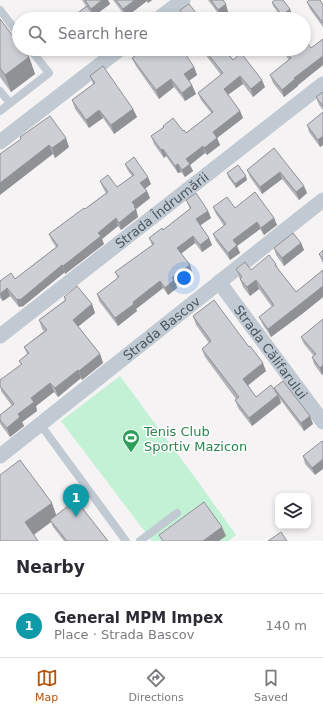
<!DOCTYPE html>
<html lang="en">
<head>
<meta charset="utf-8">
<style>
	body { margin:0; font-family:"DejaVu Sans",sans-serif; background:#f2f2f3; color:#2b2b33 }
	.controls { position:absolute; right:12px; bottom:12px; display:grid; overflow:hidden; border-radius:8px; box-shadow:0 2px 6px #0003 }
	.controls button { width:36px; height:36px; display:grid; place-items:center; padding:0; border:0; border-bottom:1px solid #e1e1e2; background:#fff; color:#2b2b33; font:20px sans-serif }
	.you { position:absolute; left:184px; top:278px; width:14px; height:14px; margin:-10px; border:3px solid #fff; border-radius:50%; background:#1a73e8; box-shadow:0 0 0 6px #1a73e833 }
	.badge { display:grid; place-items:center; width:26px; height:26px; border-radius:50%; background:#b45309; color:#fff; font-size:13px; font-weight:700 }
	.pin { position:absolute; translate:-50% -33px; filter:drop-shadow(0 1px 2px #0008) }
	.pin::after { content:''; position:absolute; top:21px; width:14px; height:12px; background:inherit; clip-path:polygon(0 0,100% 0,50% 100%) }
	.list { margin:0; padding:0; list-style:none }
	h2 { display:flex; justify-content:space-between; align-items:center; height:52px; margin:0; padding:0 16px; font-size:17px }
	h2 small { font-size:13px; font-weight:400; color:#7c7c81 }
	.list li { display:grid; grid-template-columns:26px 1fr auto; gap:12px; align-items:center; box-sizing:border-box; height:64px; padding:0 16px; border-top:1px solid #e1e1e2 }
	.list b { display:block; font-size:15px; white-space:nowrap }
	.list p { margin:0; font-size:13px; white-space:nowrap; color:#7c7c81 }
	.list em { font-size:13px; font-style:normal; color:#7c7c81 }
	.icon { flex:none; width:22px; height:22px; fill:none; stroke:currentColor; stroke-width:2; stroke-linecap:round; stroke-linejoin:round }
	.map { position:relative; flex:none; width:323px; height:541px; overflow:hidden }
	.search { position:absolute; background:#fff; box-shadow:0 2px 6px #0003; left:12px; right:12px; top:12px; height:44px; display:flex; align-items:center; gap:10px; box-sizing:border-box; padding:0 14px; border-radius:22px; color:#7c7c81; font-size:15px }
	.sheet { height:116px; background:#fff }
	nav { display:flex; justify-content:space-around; align-items:center; box-sizing:border-box; height:56px; border-top:1px solid #e1e1e2; background:#fff; font-size:11px; color:#7c7c81 }
	nav a { display:grid; justify-items:center; gap:2px }
	nav .on { color:#b45309 }
	.map>svg:first-child { display:block }
	.green { fill:#c3f1d5 }
	.lines { fill:none; stroke-linecap:round; stroke-linejoin:round }
	.service { stroke:#c1cad2; stroke-width:8 }
	.minor { stroke:#c1cad2; stroke-width:15 }
	.wall { fill:#b0b2b7 }
	.shaded-wall { fill:#909195 }
	.building { fill:#cdcfd5; stroke:#909195 }
	.labels { text-anchor:middle; dominant-baseline:central; stroke-width:3; stroke-linejoin:round; paint-order:stroke }
	.street-label { font-size:13px; fill:#4a5661; stroke:#fff }
	.leisure-label { font-size:13px; fill:#27864d; stroke:#fff; text-anchor:start }
</style>
</head>
<body>
<div class="map">
<svg width="323" height="541" viewBox="0 0 323 541">
	<rect width="100%" height="100%" fill="#f5f3f3"/>
	<path class="green" d="M120 376 196 479 236 535 228 541H152L61 421Z"/>
	<g class="lines">
		<g class="service">
			<path d="M0 10 19 35"/>
			<path d="M0 91 10 103"/>
			<path d="M0 111 49 73 30 49"/>
			<path d="M40 424 126 541"/>
			<path d="M140 541 177 513"/>
		</g>
		<g class="minor">
			<path d="M158 19 183 0"/>
			<path d="M0 142 120 49"/>
			<path id="s1" d="M219 282 323 422"/>
			<path id="s2" d="M0 336 323 84"/>
			<path id="s3" d="M0 456 323 200"/>
		</g>
	</g>
	<g class="wall">
		<path d="M82 0H108L110 4 94 16 96 19H77L75 15 86 6Z"/>
		<path d="M113 0H152L148 3 147 1 126 17Z"/>
		<path d="M208 0H223L228 12 221 17Z"/>
		<path d="M272 2 290 9 291 12 283 19 273 6Z"/>
		<path d="M307 2 323 5V27L310 9Z"/>
		<path d="M180 10 201 19H184Z"/>
		<path d="M0 19 29 57 35 74 11 92 0 77Z"/>
		<path d="M323 39V65L298 85V86L284 97 273 83 270 75 289 60 281 49H304L311 48Z"/>
		<path d="M201 49H223L229 56 233 60 265 87 253 97 243 84 228 95 240 111 243 118 217 138 220 145 207 155 205 153 190 165 193 171 185 177 181 172 178 173 166 156 164 158 154 144 151 136 164 127 163 126 183 131 186 133 212 114 201 100 198 93 221 75Z"/>
		<path d="M132 58 194 67 197 75 189 81 196 94 185 101 174 87 159 99 136 66Z"/>
		<path d="M90 76 133 109 137 117 114 134 103 118 89 128 75 109 72 100 93 84Z"/>
		<path d="M323 92V110L319 105 316 97Z"/>
		<path d="M323 112V145L320 147 309 132 307 125Z"/>
		<path d="M20 137 69 147 55 158 53 154 21 139Z"/>
		<path d="M266 155 304 186 307 193 299 200 282 179 262 194 250 177 247 170Z"/>
		<path d="M125 164 151 184 145 189 150 198 136 209 138 217 121 230 118 226 102 239 104 244 65 274V272L22 307V306L19 307 10 296 3 301 0 298V281L15 279 56 247 52 241 49 234 85 209 106 193 103 188 100 181 117 187 132 176 128 171Z"/>
		<path d="M227 173 247 180 236 188 228 177Z"/>
		<path d="M186 200 208 211 211 218 200 225 209 238 212 245 202 252 195 243 181 254 190 265 192 273 176 285 177 288 168 295 163 288 136 309 137 311 118 326 99 301 97 294 118 278 115 272 152 245 149 238 163 230 190 209Z"/>
		<path d="M213 207 235 208 274 218 277 225 264 235 260 229 237 246 240 253 230 260 216 241 213 234 224 226 216 214Z"/>
		<path d="M301 243 304 250 284 266 276 255 274 248Z"/>
		<path d="M323 250V264L319 254Z"/>
		<path d="M276 264 278 269 296 292 323 270V297L302 314 271 337 263 325 259 317 272 307 259 289 250 296 243 287 236 269 251 270Z"/>
		<path d="M64 297 92 304 95 313 78 327 100 354 103 363 82 380 81 378 58 397 54 392 36 406 37 411 22 422 24 426 10 437 1 425 0 423V415L12 406 1 391 0 380 21 365 19 361 27 354 24 347 44 331 42 329 39 320 65 300Z"/>
		<path d="M193 316 266 371 248 385 256 397 276 391 274 388 313 424 304 431 280 399 281 403 252 426 238 408 235 400 236 399 205 357 202 349 209 343 196 325Z"/>
		<path d="M323 319 322 375 314 364 312 357 314 356 304 344 301 337Z"/>
		<path d="M323 442 315 475 305 464 303 456Z"/>
		<path d="M57 515 108 541H64L53 527 51 522 34 535 0 541Z"/>
	</g>
	<g class="shaded-wall">
		<path d="M102 0H108L110 4 94 16 91 9Z"/>
		<path d="M135 0H146L147 1 126 17 123 9Z"/>
		<path d="M147 0H152L148 3Z"/>
		<path d="M226 4 228 12 221 17 218 10Z"/>
		<path d="M290 9 291 12 283 19 282 15Z"/>
		<path d="M323 56V65L298 85V86L284 97 282 90 294 78Z"/>
		<path d="M29 57 35 74 11 92 5 75Z"/>
		<path d="M194 67 197 75 187 82 184 74Z"/>
		<path d="M240 76 243 84 226 96 224 89Z"/>
		<path d="M171 79 174 87 159 99 156 90Z"/>
		<path d="M262 80 265 87 253 97 251 89Z"/>
		<path d="M192 85 196 94 185 101 182 93Z"/>
		<path d="M133 109 137 117 114 134 111 125Z"/>
		<path d="M99 110 103 118 89 128 86 120Z"/>
		<path d="M240 111 243 118 217 138 220 145 207 155 204 148 213 132Z"/>
		<path d="M323 136V145L320 147 318 140Z"/>
		<path d="M66 138 69 147 55 158 52 148Z"/>
		<path d="M49 145 53 154 0 195V183Z"/>
		<path d="M203 146 205 153 190 165 193 171 185 177 182 170 186 159Z"/>
		<path d="M163 149 166 156 164 158 161 150Z"/>
		<path d="M178 164 181 172 178 173 175 166Z"/>
		<path d="M280 172 282 179 262 194 260 187Z"/>
		<path d="M246 176 247 180 236 188 235 184Z"/>
		<path d="M148 177 151 184 143 190 140 183Z"/>
		<path d="M304 186 307 193 299 200 296 192Z"/>
		<path d="M147 191 150 198 136 209 138 217 121 230 119 223 132 202Z"/>
		<path d="M208 211 211 218 198 227 196 219Z"/>
		<path d="M116 218 118 226 102 239 104 244 65 274 63 266 98 233Z"/>
		<path d="M274 218 277 225 264 235 261 228Z"/>
		<path d="M257 222 260 229 237 246 240 253 230 260 228 253 233 240Z"/>
		<path d="M193 236 195 243 179 255 177 248Z"/>
		<path d="M209 238 212 245 202 252 200 245Z"/>
		<path d="M301 243 304 250 284 266 282 258Z"/>
		<path d="M62 265 65 272 22 307 20 300Z"/>
		<path d="M190 265 192 273 176 285 177 288 168 295 165 288 172 278Z"/>
		<path d="M256 280 259 289 250 296 247 287Z"/>
		<path d="M160 281 163 288 136 309 137 311 118 326 115 318 133 302Z"/>
		<path d="M323 286V297L302 314 271 337 268 329Z"/>
		<path d="M7 288 10 296 3 301 0 294Z"/>
		<path d="M19 299 22 306 19 307 17 300Z"/>
		<path d="M92 304 95 313 76 328 73 320Z"/>
		<path d="M100 354 103 363 82 380 79 371Z"/>
		<path d="M263 363 266 371 246 387 243 379Z"/>
		<path d="M323 365V374L322 375 320 368Z"/>
		<path d="M78 370 81 378 58 397 55 388Z"/>
		<path d="M50 383 54 392 36 406 37 411 22 422 24 426 10 437 7 428 31 398Z"/>
		<path d="M278 395 281 403 252 426 249 418Z"/>
		<path d="M310 416 313 424 304 431 301 423Z"/>
		<path d="M323 459V469L315 475 312 468Z"/>
		<path d="M52 503 57 517 50 520 51 522 30 537 25 522Z"/>
		<path d="M222 527 226 536 219 541H203Z"/>
	</g>
	<g class="building">
		<path d="M85 0H102L91 9Z"/>
		<path d="M116 0H135L123 9Z"/>
		<path d="M211 0H223L226 4 218 10Z"/>
		<path d="M275 0H283L290 9 282 15 272 2Z"/>
		<path d="M309 0H320L323 5V23L307 2Z"/>
		<path d="M189 4 201 19H187L180 10Z"/>
		<path d="M87 6 96 19H79L75 15Z"/>
		<path d="M0 19 19 44V49H23L29 57 5 75 0 68Z"/>
		<path d="M304 39 311 48 323 39V56L294 78 295 79 282 90 270 75 291 58 284 49H304Z"/>
		<path d="M145 49H182L194 67 184 74 192 85 182 93 171 79 156 90 132 58Z"/>
		<path d="M204 49H223L229 56H230L233 60 241 53 262 80 251 89 240 76 224 89 240 111 213 132 217 138 204 148 203 146 186 159 190 164 182 170 178 164 175 166 163 149 161 150 151 136 164 127 163 126 173 118 183 131 184 130 186 133 213 112 198 93 223 73Z"/>
		<path d="M103 66 133 109 111 125 99 110 86 120 72 100 95 83 90 76Z"/>
		<path d="M323 92V106L316 97Z"/>
		<path d="M323 112V136L318 140 307 125Z"/>
		<path d="M50 116 66 138 52 148 49 145 0 183V154L21 139 20 137Z"/>
		<path d="M274 148 304 186 296 192 280 172 260 187 247 170Z"/>
		<path d="M134 157 148 177 140 183 147 191 132 202 135 206 134 207 136 209 119 223 116 218 98 233 101 236 63 266 62 265 20 300 19 299 17 300 7 288 0 294V281L11 273 15 279 58 246 49 234 84 208 85 209 108 192 100 181 108 175 117 187 134 175 125 164Z"/>
		<path d="M238 165 246 176 235 184 227 173Z"/>
		<path d="M255 192 274 218 261 228 257 222 233 240 237 245 228 253 213 234 226 224 213 207 227 197 235 208Z"/>
		<path d="M196 193 208 211 196 219 209 238 200 245 193 236 177 248 190 265 172 278 174 280 165 288 160 281 133 302 134 304 115 318 97 294 119 277 115 272 154 244 149 238 162 228 163 230 191 208 186 200Z"/>
		<path d="M293 233 301 243 282 258 274 248Z"/>
		<path d="M323 250V259L319 254Z"/>
		<path d="M269 255 276 264 275 265 296 292 323 270V286L299 305 268 329 259 317 274 305 256 280 247 287 240 279 242 277 236 269 245 262 251 270Z"/>
		<path d="M77 286 92 304 73 320 100 354 79 371 78 370 55 388 50 383 31 398 34 402 18 414 20 417 7 428 0 420V415L14 404 0 386V380L22 364 19 361 29 353 24 347 47 330 39 320 66 300 64 297Z"/>
		<path d="M214 300 249 347 250 346 263 363 243 379 256 397 271 385 278 395 249 418 235 400 239 397 202 349 211 341 193 316Z"/>
		<path d="M323 319V365L320 368 312 357 316 354 301 337Z"/>
		<path d="M283 381 310 416 301 423 274 388Z"/>
		<path d="M322 441 323 442V459L312 468 303 456Z"/>
		<path d="M20 460 52 503 25 522 38 541H0V475Z"/>
		<path d="M76 500 108 541H67L50 520Z"/>
		<path d="M204 502 222 527 203 541H163L159 535Z"/>
		<path d="M281 532 287 541H268Z"/>
	</g>
	<defs>
		<symbol id="stadium-pin" viewBox="-11 -11 22 30"><path d="M0 17L-7.5 6A9.5 9.5 0 1 1 7.5 6Z" fill="#2e9e5b" stroke="#fff"/><path d="M0-5a6.5 5 0 1 0 0 10a6.5 5 0 1 0 0-10ZM-3.5-1.8h7v3.6h-7Z" fill="#fff"/></symbol>
	</defs>
	<g fill-rule="evenodd">
		<use href="#stadium-pin" x="121" y="428" width="20" height="27"/>
	</g>
	<g class="labels">
		<g class="street-label">
			<text stroke="none"><textPath href="#s2" startOffset="205">Strada Îndrumării</textPath></text>
			<text stroke="none"><textPath href="#s3" startOffset="206">Strada Bascov</textPath></text>
			<text stroke="none"><textPath href="#s1" startOffset="87">Strada Călifarului</textPath></text>
		</g>
		<g class="leisure-label">
			<text x="144" y="431">Tenis Club<tspan x="144" dy="15">Sportiv Mazicon</tspan></text>
		</g>
	</g>
</svg>
<div class="controls">
<button><svg class="icon" aria-label="layers" viewBox="0 0 24 24"><path d="M12 4l9 5-9 5-9-5zM3 14l9 5 9-5"/></svg></button>
</div>
<div class="you"></div>
<div class="pin badge" style="left:76px;top:517px;background:#0f9aa8">1</div>
<div class="search"><svg class="icon" aria-label="search" viewBox="0 0 24 24"><circle cx="10" cy="10" r="6"/><path d="M15 15l6 6"/></svg>Search here</div>
</div>
<section class="sheet">
<h2>Nearby<small></small></h2>
<ul class="list">
<li><span class="badge" style="background:#0f9aa8">1</span><div><b>General MPM Impex</b><p>Place · Strada Bascov</p></div><em>140 m</em></li>
</ul>
</section>
<nav>
<a class="on"><svg class="icon" aria-label="map" viewBox="0 0 24 24"><path d="M3 6l6-2 6 2 6-2v14l-6 2-6-2-6 2zM9 4v14M15 6v14"/></svg>Map</a>
<a><svg class="icon" aria-label="directions" viewBox="0 0 24 24"><path d="M12 3l9 9-9 9-9-9zM9 14v-3h6M13 9l2 2-2 2"/></svg>Directions</a>
<a><svg class="icon" aria-label="saved" viewBox="0 0 24 24"><path d="M7 4h10v16l-5-4-5 4z"/></svg>Saved</a>
</nav>
</body>
</html>
